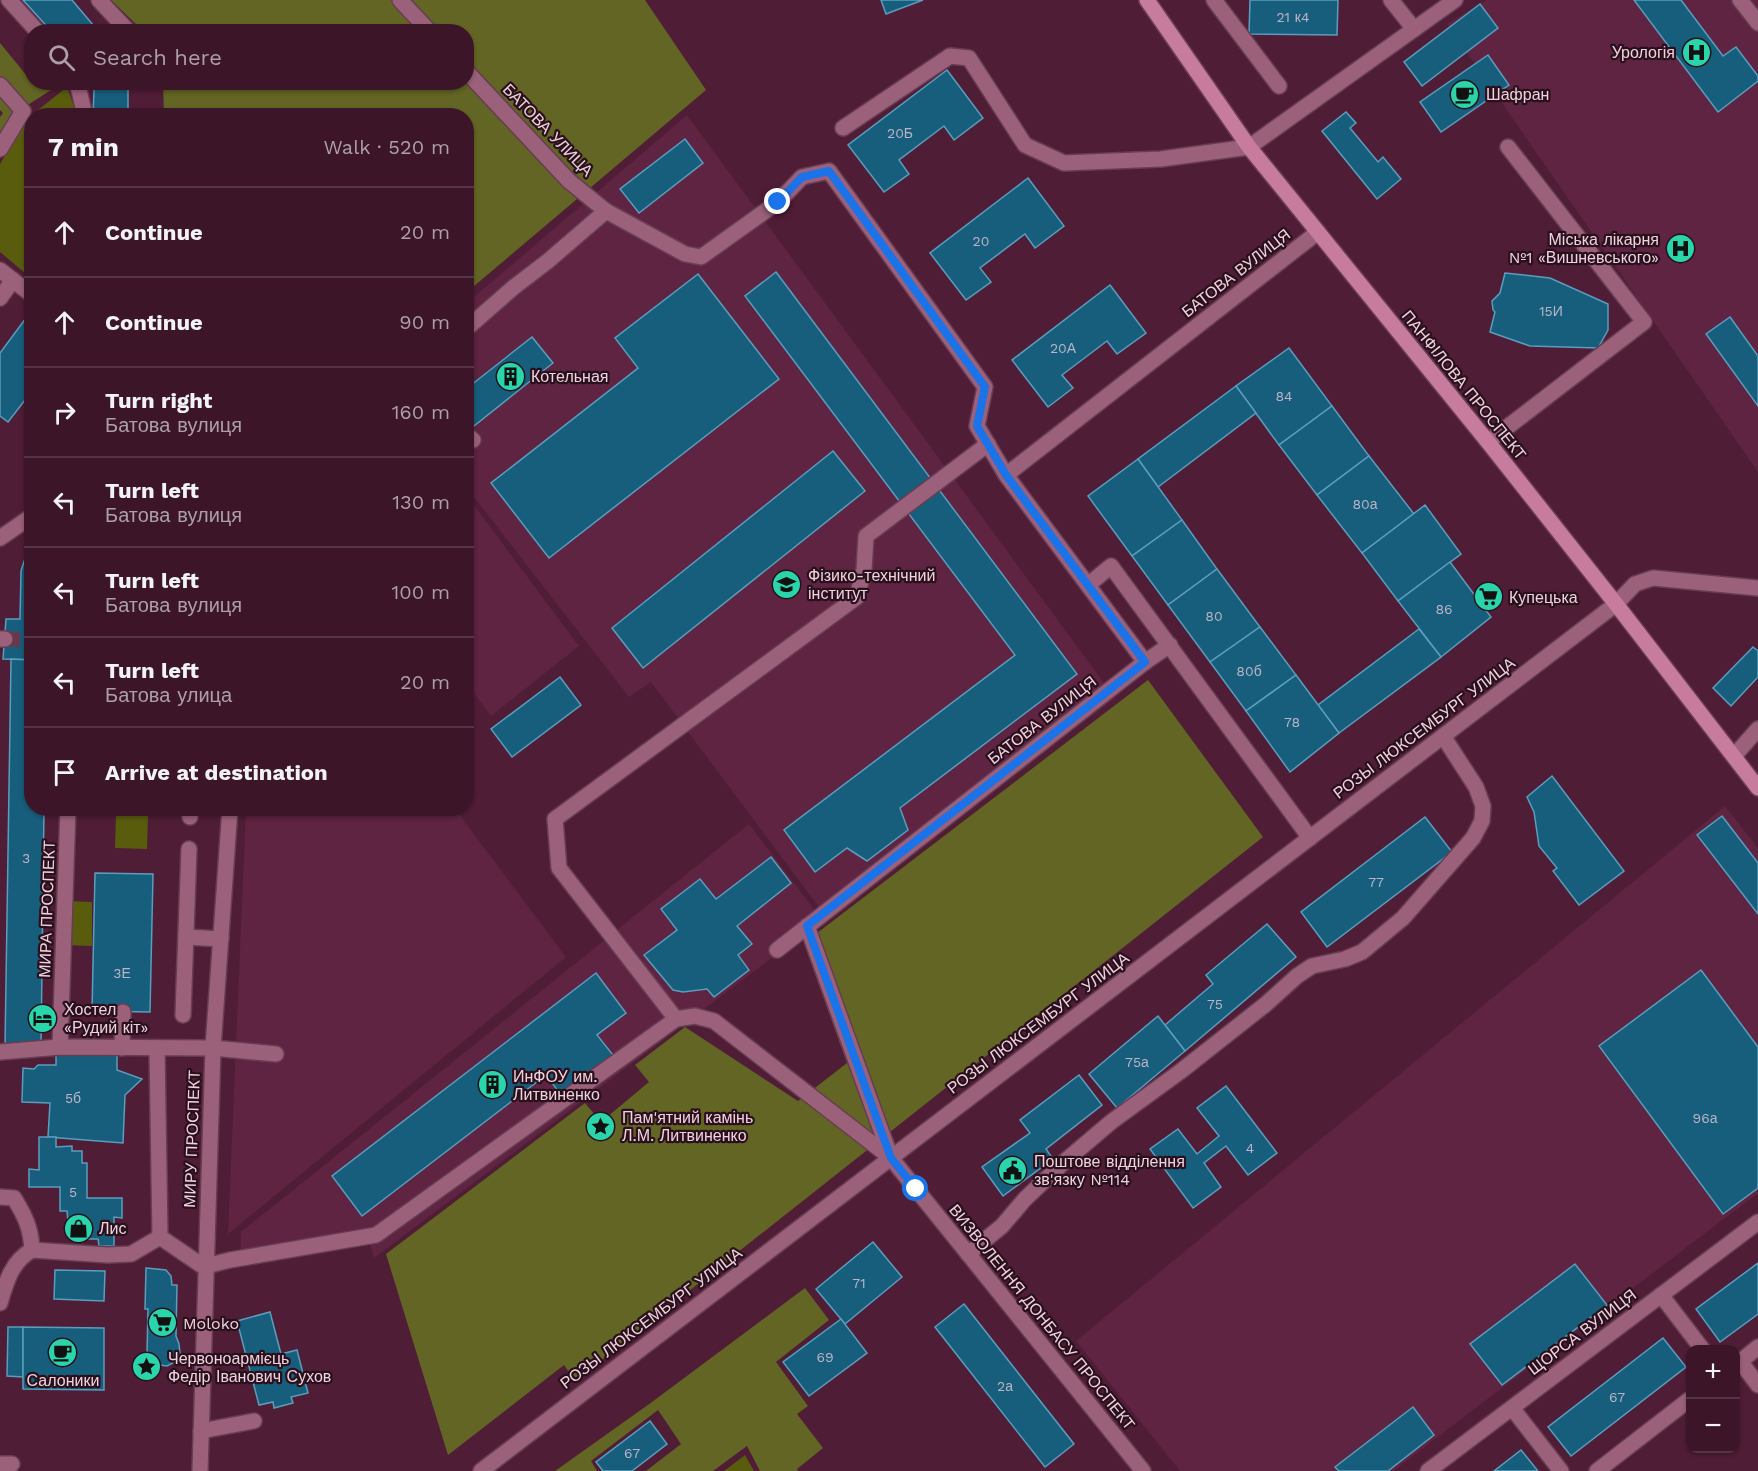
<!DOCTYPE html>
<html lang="en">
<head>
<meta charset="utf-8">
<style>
	body { margin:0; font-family:"Work Sans",sans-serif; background:#431f30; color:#f1f3f6 }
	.controls { position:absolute; right:18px; bottom:18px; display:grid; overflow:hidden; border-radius:12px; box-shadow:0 2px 4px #0004 }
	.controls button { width:54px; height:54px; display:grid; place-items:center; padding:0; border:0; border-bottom:2px solid #553545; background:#3c1628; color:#f1f3f6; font:30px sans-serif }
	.stop { position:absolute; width:18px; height:18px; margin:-14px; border:4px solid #1a73e8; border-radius:50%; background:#fff }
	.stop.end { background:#1a73e8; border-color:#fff; box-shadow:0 2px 6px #0008 }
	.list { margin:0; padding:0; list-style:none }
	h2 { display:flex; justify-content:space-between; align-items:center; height:78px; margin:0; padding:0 24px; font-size:26px }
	h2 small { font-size:20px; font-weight:400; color:#ac9fa8 }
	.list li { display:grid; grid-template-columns:39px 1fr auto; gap:18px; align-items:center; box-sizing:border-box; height:90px; padding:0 24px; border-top:2px solid #553545 }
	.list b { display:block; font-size:22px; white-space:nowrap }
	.list p { margin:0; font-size:20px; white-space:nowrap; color:#ac9fa8 }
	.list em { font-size:20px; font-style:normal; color:#ac9fa8 }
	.icon { flex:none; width:33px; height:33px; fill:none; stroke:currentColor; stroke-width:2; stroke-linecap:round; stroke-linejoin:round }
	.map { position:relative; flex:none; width:1758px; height:1471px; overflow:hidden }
	.search { position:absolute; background:#3c1628; box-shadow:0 2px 4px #0004; left:24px; top:24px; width:450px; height:66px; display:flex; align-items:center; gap:15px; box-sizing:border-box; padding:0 21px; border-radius:24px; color:#ac9fa8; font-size:22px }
	.panel { position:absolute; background:#3c1628; box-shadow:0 2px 4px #0004; left:24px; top:108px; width:450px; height:708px; border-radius:24px }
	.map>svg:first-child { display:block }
	.built { fill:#5e2441 }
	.green { fill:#5a5c0d }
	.forest { fill:#626523 }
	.building { fill:#175e7c; stroke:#5b9dbd; stroke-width:1.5 }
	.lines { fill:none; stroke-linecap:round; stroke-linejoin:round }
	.minor-tunnel { stroke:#68384f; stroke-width:15; stroke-dasharray:15 8; stroke-linecap:butt }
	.minor-casing { stroke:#683d54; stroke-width:18 }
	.major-casing { stroke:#683d54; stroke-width:18 }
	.minor { stroke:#9b617b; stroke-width:15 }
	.major { stroke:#c77b9d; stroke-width:15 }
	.route { stroke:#1a73e8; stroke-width:8 }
	.labels { text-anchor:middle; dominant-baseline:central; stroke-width:4.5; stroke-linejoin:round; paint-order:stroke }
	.number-label { font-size:14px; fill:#bbb4c6 }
	.poi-label { font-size:16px; fill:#f2d1de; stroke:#28111c; text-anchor:start }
	.street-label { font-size:16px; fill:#f2d1de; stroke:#28111c }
</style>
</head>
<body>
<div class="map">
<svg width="1758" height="1471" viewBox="0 0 1758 1471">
	<rect width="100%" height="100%" fill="#501d36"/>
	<g class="built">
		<path d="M1487 0H1758V472L1447 24Z"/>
		<path d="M687 115 1115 698 826 917 651 682 629 697 467 488V303Z"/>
		<path d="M467 496 579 646 491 716 467 684Z"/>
		<path d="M1725 806 1758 848V1193L1393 1471H1180L1076 1341Z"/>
		<path d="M246 809H455L566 957 228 1234Z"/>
		<path d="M749 824 822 920 374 1258 370 1244 240 1261 241 1232Z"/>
	</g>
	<g class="green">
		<path d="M67 87 77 115 32 116 31 278 0 252V164L28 118Z"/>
		<path d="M116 814 148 815 147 849 115 848Z"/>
		<path d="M65 901 92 902V946L64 945Z"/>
		<path d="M745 1455 754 1471H724Z"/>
	</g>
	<g class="forest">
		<path d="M111 0H645L706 90 467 292 466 116 164 115 163 83 466 82V32L143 31Z"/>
		<path d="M0 43 32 82 62 83 23 108 0 146V117L3 113 0 110Z"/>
		<path d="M1148 680 1263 837 575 1381 564 1365 448 1455 386 1254 585 1103 601 1122 649 1082 635 1065 685 1027 798 1101 847 1063 804 943Z"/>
		<path d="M805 1288 829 1320 776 1362 808 1406 797 1414 823 1448 797 1469 798 1471H760L747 1446 713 1471H646L681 1444 658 1410 591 1461 597 1471H555L652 1402Z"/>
	</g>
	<g class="building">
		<path d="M23 0H72L99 32H52Z"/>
		<path d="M881 0H923L886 14Z"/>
		<path d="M1250 0H1338L1337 35 1249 34Z"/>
		<path d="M1634 0H1681L1723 56 1736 47 1758 76V81L1718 112Z"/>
		<path d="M1480 4 1498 28 1422 86 1404 62Z"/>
		<path d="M1488 55 1509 85 1441 132 1420 102Z"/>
		<path d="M947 70 983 118 954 140 944 126 899 160 909 174 884 192 848 145Z"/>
		<path d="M91 82H128V116H93L94 90Z"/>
		<path d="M1346 112 1356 123 1350 128 1378 162 1383 157 1401 179 1377 199 1322 131Z"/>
		<path d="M685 139 703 163 639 213 620 189Z"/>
		<path d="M1028 178 1064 226 1035 248 1025 234 980 268 991 282 966 300 930 253Z"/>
		<path d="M776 272 1077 674 900 808 908 830 867 861 847 848 815 872 784 830 1015 655 745 296Z"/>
		<path d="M1505 273 1550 278 1608 304V330L1598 348 1530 346 1490 332 1495 312 1493 310 1492 301 1500 293Z"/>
		<path d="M698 274 779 379 549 558 491 483 638 368 615 338Z"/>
		<path d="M1110 285 1146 333 1117 354 1107 341 1062 375 1073 388 1048 407 1012 360Z"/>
		<path d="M1730 317 1758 356V406L1706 334Z"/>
		<path d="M26 318 32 322V391L8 422 0 416V353Z"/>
		<path d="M532 337 553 363 474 426 466 417V389Z"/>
		<path d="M1289 348 1332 406 1279 445 1236 386Z"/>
		<path d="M1236 386 1256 413 1158 487 1138 459Z"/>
		<path d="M1332 406 1369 456 1317 495 1279 445Z"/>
		<path d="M833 451 865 491 643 668 612 628Z"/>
		<path d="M1369 456 1414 514 1362 553 1317 495Z"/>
		<path d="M1138 459 1182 520 1132 556 1088 496Z"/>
		<path d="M1425 505 1461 554 1398 601 1362 553Z"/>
		<path d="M1182 520 1217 569 1168 605 1132 556Z"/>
		<path d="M32 537V660L3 659 6 619H20L21 571Z"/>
		<path d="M1450 562 1491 617 1441 657 1398 601Z"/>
		<path d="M1217 569 1260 627 1210 662 1168 605Z"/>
		<path d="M1260 627 1296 675 1246 711 1210 662Z"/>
		<path d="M1419 629 1441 657 1339 733 1318 705Z"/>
		<path d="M1753 647 1758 651V677L1731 706 1713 688Z"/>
		<path d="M11 659 32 660V808H44L41 1047 5 1046Z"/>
		<path d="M1296 675 1339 733 1290 772 1246 711Z"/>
		<path d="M560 677 581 705 512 757 491 729Z"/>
		<path d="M1552 776 1624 871 1579 905 1553 871 1557 868 1539 846 1534 812 1527 797Z"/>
		<path d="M1722 816 1758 863V914L1697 835Z"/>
		<path d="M1425 817 1452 852 1327 947 1301 912Z"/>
		<path d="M771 857 791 883 737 926 752 944 738 955 749 970 714 997 707 989 683 992 673 990 644 955 677 930 661 909 700 879 716 899Z"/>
		<path d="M95 873 153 874 150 1012 92 1011Z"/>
		<path d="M1267 924 1296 957 1185 1051 1165 1025 1213 984 1206 975Z"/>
		<path d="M1701 970 1758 1047V1188L1723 1214 1599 1046Z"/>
		<path d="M596 973 626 1013 597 1035 613 1055 561 1095 546 1075 362 1216 332 1176Z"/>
		<path d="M1158 1016 1185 1051 1117 1108 1089 1074Z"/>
		<path d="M56 1054 117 1055V1070L142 1079 125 1095 123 1143 48 1137 50 1103 22 1102 23 1068 34 1069 38 1065H56Z"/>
		<path d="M1079 1075 1102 1105 1046 1149 1053 1159 1003 1196 982 1167 1030 1133 1020 1120Z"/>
		<path d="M1226 1086 1277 1153 1248 1175 1226 1146 1204 1163 1221 1187 1193 1208 1150 1149 1178 1129 1197 1154 1219 1136 1197 1108Z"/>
		<path d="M39 1137H56V1147L72 1146V1151H82V1163H87V1198H122V1218L114 1217V1246H99L98 1239H83V1234H73V1222H68L67 1211H60V1187H29V1169L39 1170Z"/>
		<path d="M873 1242 902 1277 845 1324 816 1289Z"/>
		<path d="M1758 1263V1314L1720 1342 1696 1309Z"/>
		<path d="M1575 1264 1607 1305 1502 1385 1470 1344Z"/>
		<path d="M146 1268 166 1270 171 1276 172 1285H177L176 1336 179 1344 180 1353 175 1362 167 1366 153 1364 148 1360 147 1353 148 1309H145Z"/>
		<path d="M55 1270 105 1271 104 1301 54 1299Z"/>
		<path d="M964 1304 1074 1444 1045 1467 935 1327Z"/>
		<path d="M270 1312 281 1354 297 1350 308 1393 291 1397 293 1403 274 1408 273 1402 259 1405 237 1321Z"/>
		<path d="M841 1319 867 1353 809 1396 783 1362Z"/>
		<path d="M8 1327H23V1377L7 1376Z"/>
		<path d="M23 1327 104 1328V1390L23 1389Z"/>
		<path d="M1663 1338 1686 1367 1571 1456 1548 1427Z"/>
		<path d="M1413 1407 1434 1435 1388 1471H1339L1335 1467Z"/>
		<path d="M650 1421 667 1444 632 1471H603L596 1462Z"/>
		<path d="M1521 1450 1538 1471H1494Z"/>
	</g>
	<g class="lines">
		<path class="minor-tunnel" d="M5 639 32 640"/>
		<defs>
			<g id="minor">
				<path d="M9 0 38 32"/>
				<path d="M99 0 129 32"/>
				<path d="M400 0 430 32"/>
				<path d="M1214 0 1279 86"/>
				<path d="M1391 0 1414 29"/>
				<path d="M1740 0 1758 23"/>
				<path d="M466 71 569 181 606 211 685 254 701 257 778 202 802 177 829 171 985 387 977 426 1006 475 1145 662 777 950"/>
				<path d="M76 82 79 90 85 116"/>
				<path d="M0 85 23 111 0 149"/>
				<path d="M843 128 950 56 969 58 1025 145 1064 163 1161 159 1249 147 1455 0"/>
				<path d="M0 270 32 295"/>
				<path d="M0 298 13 280"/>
				<path d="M466 329 514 287 548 261 606 211"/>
				<path d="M466 434 473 440"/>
				<path d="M1488 442 1644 322 1508 147"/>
				<path d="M1006 475 1318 232"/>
				<path d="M0 538 32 516"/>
				<path d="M1088 585 1111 566 1310 838"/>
				<path d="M0 639H5"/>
				<path d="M1145 662 1170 645"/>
				<path d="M1734 756 1758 729"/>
				<path d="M190 817V808"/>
				<path d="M807 926 891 1158"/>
				<path d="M186 937 221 939"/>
				<path d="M183 1015 189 849"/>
				<path d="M676 1019 559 868 555 819 857 597 864 570 866 536 988 444"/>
				<path d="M60 1047 68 808"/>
				<path d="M122 1048 123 1012"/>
				<path d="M157 1048 160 1237 201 1265 206 1266 230 1260 376 1235 676 1019 695 1016 714 1021 891 1158 1143 1471"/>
				<path d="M0 1052 60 1047 213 1048 276 1054"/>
				<path d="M0 1197 14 1198C25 1216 31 1228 32 1250L108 1255 131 1254 160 1237"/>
				<path d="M968 1254 1002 1226 1025 1199 1064 1162 1111 1122 1181 1071 1266 1004 1297 976 1312 966 1345 959 1362 952 1403 918 1473 838 1482 821 1483 806 1476 787 1443 736"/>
				<path d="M1661 1295 1703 1350"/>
				<path d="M0 1303C6 1282 12 1261 32 1250"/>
				<path d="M1740 1361 1758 1385"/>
				<path d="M1736 1365 1758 1347"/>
				<path d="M1512 1408 1561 1471"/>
				<path d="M201 1431 254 1421"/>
				<path d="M0 1464H12"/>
				<path d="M200 1471 213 1048 230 808"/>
				<path d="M481 1471 1616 604 1635 584 1653 578 1758 588"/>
				<path d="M1428 1471 1758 1222"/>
				<path d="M1597 1471 1690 1399"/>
			</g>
			<path id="major" d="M1147 0 1249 147 1488 442 1616 604 1758 788"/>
		</defs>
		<use href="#minor" class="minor-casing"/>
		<use href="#major" class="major-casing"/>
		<use href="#minor" class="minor"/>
		<use href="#major" class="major"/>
	</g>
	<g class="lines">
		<path class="route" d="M778 202 802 177 829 171 985 387 977 426 1006 475 1145 662 807 926 891 1158 916 1189"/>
	</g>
	<defs>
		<symbol id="hospital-disc" viewBox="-11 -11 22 22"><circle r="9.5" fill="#2ad5ac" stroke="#28111c"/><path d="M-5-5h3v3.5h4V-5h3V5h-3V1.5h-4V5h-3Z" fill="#111"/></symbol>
		<symbol id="cafe-disc" viewBox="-11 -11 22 22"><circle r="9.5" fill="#2ad5ac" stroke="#28111c"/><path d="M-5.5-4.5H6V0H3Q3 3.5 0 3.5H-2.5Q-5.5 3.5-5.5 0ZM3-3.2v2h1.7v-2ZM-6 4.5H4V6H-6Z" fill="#111"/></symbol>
		<symbol id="building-disc" viewBox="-11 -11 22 22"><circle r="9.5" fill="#2ad5ac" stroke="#28111c"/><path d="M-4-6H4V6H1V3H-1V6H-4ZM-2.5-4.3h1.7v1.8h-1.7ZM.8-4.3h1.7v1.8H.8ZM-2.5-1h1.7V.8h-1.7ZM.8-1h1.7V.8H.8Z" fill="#111"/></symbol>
		<symbol id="university-disc" viewBox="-11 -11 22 22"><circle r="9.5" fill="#2ad5ac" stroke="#28111c"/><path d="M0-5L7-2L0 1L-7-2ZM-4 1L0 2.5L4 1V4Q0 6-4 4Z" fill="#111"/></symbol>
		<symbol id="supermarket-disc" viewBox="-11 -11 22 22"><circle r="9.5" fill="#2ad5ac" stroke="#28111c"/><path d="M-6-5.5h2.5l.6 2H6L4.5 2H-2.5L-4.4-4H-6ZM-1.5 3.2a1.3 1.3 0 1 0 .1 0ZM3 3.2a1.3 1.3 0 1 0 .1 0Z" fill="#111"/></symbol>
		<symbol id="hotel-disc" viewBox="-11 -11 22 22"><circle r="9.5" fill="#2ad5ac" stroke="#28111c"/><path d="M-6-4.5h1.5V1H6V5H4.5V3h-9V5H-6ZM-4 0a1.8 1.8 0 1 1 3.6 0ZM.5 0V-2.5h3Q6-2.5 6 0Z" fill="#111"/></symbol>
		<symbol id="sight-disc" viewBox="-11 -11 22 22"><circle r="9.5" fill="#2ad5ac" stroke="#28111c"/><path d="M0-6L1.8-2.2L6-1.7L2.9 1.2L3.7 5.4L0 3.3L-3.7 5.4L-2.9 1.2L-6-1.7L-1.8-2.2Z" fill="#111"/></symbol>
		<symbol id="civic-disc" viewBox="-11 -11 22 22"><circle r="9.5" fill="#2ad5ac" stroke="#28111c"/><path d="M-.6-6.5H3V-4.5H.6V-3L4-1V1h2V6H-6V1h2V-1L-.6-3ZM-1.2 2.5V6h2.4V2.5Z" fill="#111"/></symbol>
		<symbol id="shop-disc" viewBox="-11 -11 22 22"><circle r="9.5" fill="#2ad5ac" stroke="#28111c"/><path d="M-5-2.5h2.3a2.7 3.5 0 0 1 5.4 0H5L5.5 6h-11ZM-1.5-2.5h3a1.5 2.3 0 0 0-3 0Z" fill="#111"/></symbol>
	</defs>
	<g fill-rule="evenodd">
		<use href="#hospital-disc" x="1680" y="36" width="33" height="33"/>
		<use href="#cafe-disc" x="1448" y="78" width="33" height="33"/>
		<use href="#hospital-disc" x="1664" y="232" width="33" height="33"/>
		<use href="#building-disc" x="494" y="360" width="33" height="33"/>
		<use href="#university-disc" x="770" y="568" width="33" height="33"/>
		<use href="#supermarket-disc" x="1472" y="580" width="33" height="33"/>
		<use href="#hotel-disc" x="26" y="1002" width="33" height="33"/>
		<use href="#building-disc" x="476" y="1068" width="33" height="33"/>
		<use href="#sight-disc" x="584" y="1110" width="33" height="33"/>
		<use href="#civic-disc" x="996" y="1154" width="33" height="33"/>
		<use href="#shop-disc" x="62" y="1212" width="33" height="33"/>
		<use href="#supermarket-disc" x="146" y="1306" width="33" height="33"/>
		<use href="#cafe-disc" x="46" y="1336" width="33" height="33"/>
		<use href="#sight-disc" x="130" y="1350" width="33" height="33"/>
	</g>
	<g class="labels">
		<g class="number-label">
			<text x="1293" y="17">21 к4</text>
			<text x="900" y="133">20Б</text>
			<text x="981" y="241">20</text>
			<text x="1551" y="311">15И</text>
			<text x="1063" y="348">20А</text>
			<text x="1284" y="396">84</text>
			<text x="1365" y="504">80а</text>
			<text x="1444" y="609">86</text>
			<text x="1214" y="616">80</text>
			<text x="1249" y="671">80б</text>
			<text x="1292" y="722">78</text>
			<text x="26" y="858">3</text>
			<text x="1376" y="882">77</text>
			<text x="122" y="973">3Е</text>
			<text x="1215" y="1004">75</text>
			<text x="1137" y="1062">75а</text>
			<text x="73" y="1098">5б</text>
			<text x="1705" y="1118">96а</text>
			<text x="1250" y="1148">4</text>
			<text x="73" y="1192">5</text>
			<text x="859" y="1283">71</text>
			<text x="825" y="1357">69</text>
			<text x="1005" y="1386">2а</text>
			<text x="1617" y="1397">67</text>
			<text x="632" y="1453">67</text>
		</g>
		<g class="poi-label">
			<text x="1675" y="52" text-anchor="end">Урологія</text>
			<text x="1486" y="94">Шафран</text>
			<text x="1659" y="239" text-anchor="end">Міська лікарня<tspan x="1659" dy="18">№1 «Вишневського»</tspan></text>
			<text x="531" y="376">Котельная</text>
			<text x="808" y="575">Фізико-технічний<tspan x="808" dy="18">інститут</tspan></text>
			<text x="1509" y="597">Купецька</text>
			<text x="64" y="1009">Хостел<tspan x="64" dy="18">«Рудий кіт»</tspan></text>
			<text x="513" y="1076">ИнФОУ им.<tspan x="513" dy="18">Литвиненко</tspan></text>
			<text x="622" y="1117">Пам'ятний камінь<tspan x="622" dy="18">Л.М. Литвиненко</tspan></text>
			<text x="1034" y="1161">Поштове відділення<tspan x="1034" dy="18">зв'язку №114</tspan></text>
			<text x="99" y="1228">Лис</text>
			<text x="183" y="1323">Moloko</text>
			<text x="168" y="1358">Червоноармієць<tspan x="168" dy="18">Федір Іванович Сухов</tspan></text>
			<text x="63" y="1380" text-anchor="middle">Салоники</text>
		</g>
		<g class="street-label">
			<text transform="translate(548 130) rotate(46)">БАТОВА УЛИЦА</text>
			<text transform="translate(1236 273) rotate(-38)">БАТОВА ВУЛИЦЯ</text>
			<text transform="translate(1464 385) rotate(51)">ПАНФІЛОВА ПРОСПЕКТ</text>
			<text transform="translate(1042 720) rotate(-38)">БАТОВА ВУЛИЦЯ</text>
			<text transform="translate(1424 728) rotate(-37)">РОЗЫ ЛЮКСЕМБУРГ УЛИЦА</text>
			<text transform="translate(47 909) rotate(-88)">МИРА ПРОСПЕКТ</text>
			<text transform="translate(1038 1023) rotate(-37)">РОЗЫ ЛЮКСЕМБУРГ УЛИЦА</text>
			<text transform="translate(192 1139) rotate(-88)">МИРУ ПРОСПЕКТ</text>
			<text transform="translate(1042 1317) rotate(51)">ВИЗВОЛЕННЯ ДОНБАСУ ПРОСПЕКТ</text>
			<text transform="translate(651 1318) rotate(-37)">РОЗЫ ЛЮКСЕМБУРГ УЛИЦА</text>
			<text transform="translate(1582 1332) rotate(-37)">ЩОРСА ВУЛИЦЯ</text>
		</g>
	</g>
</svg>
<div class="controls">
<button>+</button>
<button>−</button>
</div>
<div class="stop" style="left:916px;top:1189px"></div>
<div class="stop end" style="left:778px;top:202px"></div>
<div class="search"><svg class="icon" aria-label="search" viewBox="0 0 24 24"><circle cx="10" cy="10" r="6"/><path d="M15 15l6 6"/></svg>Search here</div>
<section class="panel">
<h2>7 min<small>Walk · 520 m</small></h2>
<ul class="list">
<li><svg class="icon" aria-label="ahead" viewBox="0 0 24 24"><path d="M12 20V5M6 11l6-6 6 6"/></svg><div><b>Continue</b></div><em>20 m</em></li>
<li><svg class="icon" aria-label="ahead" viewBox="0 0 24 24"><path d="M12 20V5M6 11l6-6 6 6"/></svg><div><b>Continue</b></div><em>90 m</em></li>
<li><svg class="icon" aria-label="right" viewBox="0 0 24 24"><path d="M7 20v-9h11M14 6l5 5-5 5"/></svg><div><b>Turn right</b><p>Батова вулиця</p></div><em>160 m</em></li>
<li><svg class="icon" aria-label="left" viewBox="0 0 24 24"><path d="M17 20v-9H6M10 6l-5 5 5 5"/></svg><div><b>Turn left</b><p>Батова вулиця</p></div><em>130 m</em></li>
<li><svg class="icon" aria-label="left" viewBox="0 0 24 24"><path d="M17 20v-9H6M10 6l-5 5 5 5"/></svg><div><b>Turn left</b><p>Батова вулиця</p></div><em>100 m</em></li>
<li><svg class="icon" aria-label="left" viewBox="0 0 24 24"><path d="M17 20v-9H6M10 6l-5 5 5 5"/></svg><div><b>Turn left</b><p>Батова улица</p></div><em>20 m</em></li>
<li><svg class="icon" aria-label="arrive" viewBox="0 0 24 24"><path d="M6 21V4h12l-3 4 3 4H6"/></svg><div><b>Arrive at destination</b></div></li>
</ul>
</section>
</div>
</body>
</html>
